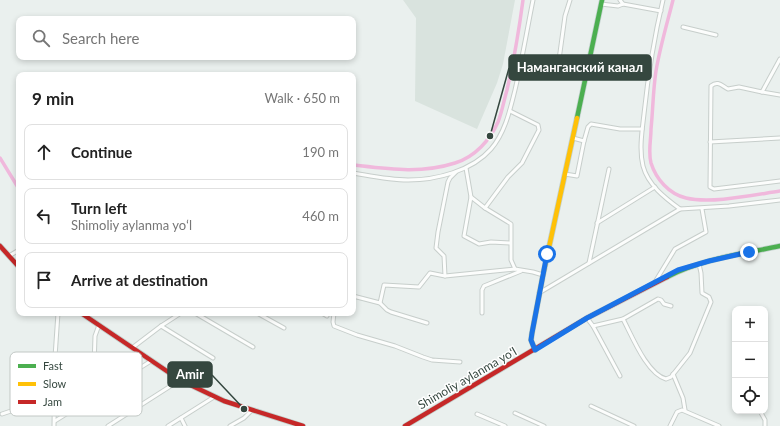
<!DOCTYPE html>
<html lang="en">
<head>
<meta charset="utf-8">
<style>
	body { margin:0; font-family:Lato,sans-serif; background:#f2f2f2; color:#222 }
	.controls { position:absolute; right:12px; bottom:12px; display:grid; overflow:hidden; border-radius:8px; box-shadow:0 2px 6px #0003 }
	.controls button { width:36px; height:36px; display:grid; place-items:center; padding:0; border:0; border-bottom:1px solid #e0e0e0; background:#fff; color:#222; font:20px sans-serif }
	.stop { position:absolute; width:12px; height:12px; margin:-9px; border:3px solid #1a73e8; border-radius:50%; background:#fff }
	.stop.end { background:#1a73e8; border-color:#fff; box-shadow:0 1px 4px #0008 }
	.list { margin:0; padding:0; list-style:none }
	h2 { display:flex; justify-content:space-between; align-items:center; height:52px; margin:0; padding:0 16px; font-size:17px }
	h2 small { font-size:13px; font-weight:400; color:#767676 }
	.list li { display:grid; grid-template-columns:26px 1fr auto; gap:12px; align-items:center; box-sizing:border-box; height:56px; margin:0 8px 8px; padding:0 8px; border:1px solid #e0e0e0; border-radius:8px }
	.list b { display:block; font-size:15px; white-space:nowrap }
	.list p { margin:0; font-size:13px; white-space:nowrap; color:#767676 }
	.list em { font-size:13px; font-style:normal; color:#767676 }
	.icon { flex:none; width:22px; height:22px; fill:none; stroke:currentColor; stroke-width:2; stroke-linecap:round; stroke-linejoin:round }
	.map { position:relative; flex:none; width:780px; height:426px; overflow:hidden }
	.search { position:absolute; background:#fff; box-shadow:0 2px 6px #0003; left:16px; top:16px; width:340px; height:44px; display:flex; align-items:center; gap:10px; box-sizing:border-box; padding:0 14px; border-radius:8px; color:#767676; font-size:15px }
	.panel { position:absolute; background:#fff; box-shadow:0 2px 6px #0003; left:16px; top:72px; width:340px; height:244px; border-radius:8px }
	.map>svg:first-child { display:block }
	.industrial { fill:#d9e3de }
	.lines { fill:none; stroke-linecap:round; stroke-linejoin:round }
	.canal { stroke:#f0b8dc; stroke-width:3.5 }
	.street-casing { stroke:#c7cecb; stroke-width:5 }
	.fast-casing { stroke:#c2d1cd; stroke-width:6 }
	.slow-casing { stroke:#c2d1cd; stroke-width:6 }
	.jam-casing { stroke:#c2d1cd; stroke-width:6 }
	.street { stroke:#fcfdfc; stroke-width:3 }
	.fast { stroke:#4caf50; stroke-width:4.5 }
	.slow { stroke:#ffc107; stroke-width:4.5 }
	.jam { stroke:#c62828; stroke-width:4.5 }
	.route { stroke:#1a73e8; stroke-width:5 }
	.labels { text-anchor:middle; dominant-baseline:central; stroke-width:3; stroke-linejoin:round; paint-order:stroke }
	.street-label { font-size:12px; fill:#35473f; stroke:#fff }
	.key { fill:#fff; stroke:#c2c8c5; stroke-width:1 }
	.key-label { font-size:11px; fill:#35473f }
	.leader { fill:none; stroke:#35473f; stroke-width:1.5 }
	.callout-dot { fill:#35473f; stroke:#fff; stroke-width:1.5 }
	.callout { fill:#35473f; stroke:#35473f; stroke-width:1.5 }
	.callout-label { font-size:13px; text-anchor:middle; font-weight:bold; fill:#fff }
</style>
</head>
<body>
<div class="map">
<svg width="780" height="426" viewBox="0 0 780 426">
	<rect width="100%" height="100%" fill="#eaf0ee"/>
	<path class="industrial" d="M403 0H515L503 64 497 83 477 129 415 101 416 18Z"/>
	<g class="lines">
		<g class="canal">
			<path d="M673 0C667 24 660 47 656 71 653 90 653 110 651 129 651 140 648 152 651 163 656 179 669 194 686 198 711 204 753 195 780 191"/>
			<path d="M0 158 19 189"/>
			<path d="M353 165C388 169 421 174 455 163 475 157 490 140 498 122 502 112 504 100 507 90 514 60 519 30 523 0"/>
		</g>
		<defs>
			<g id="street">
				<path d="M570 0 565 16 558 67 560 70 586 76"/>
				<path d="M620 0 623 4 661 11"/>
				<path d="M663 0C654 38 648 76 644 114 642 131 639 150 643 166 648 185 665 198 680 209L729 206 780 200"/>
				<path d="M601 4 618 6 623 4"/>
				<path d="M683 27 716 35"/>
				<path d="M780 59 762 92 780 95"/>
				<path d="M762 92 739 87 728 89C722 86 718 80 711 86L710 187 714 189 780 181"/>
				<path d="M573 138 584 141 588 127 591 124 620 129H642"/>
				<path d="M710 142 780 138"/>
				<path d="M466 168 471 197 485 208 508 222 511 224V260L515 269"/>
				<path d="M353 173C371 176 389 180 408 180 436 180 472 171 491 149 505 133 510 110 515 90 522 60 527 30 533 0"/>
				<path d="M565 174 577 176 584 141"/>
				<path d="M471 197 464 236 479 244 491 242 510 243"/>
				<path d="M485 208 508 177 522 163 539 130 538 125 510 111"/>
				<path d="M597 223 655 187"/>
				<path d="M9 256 19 250"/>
				<path d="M589 263 609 169"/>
				<path d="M445 276 444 256 436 248 438 232 448 182 450 178 456 172"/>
				<path d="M655 282 675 249 706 232 702 209"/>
				<path d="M539 293 680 209"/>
				<path d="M353 296 380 303 387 310 391 312 427 323"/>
				<path d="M380 303 384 285 419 287 430 273 445 276 515 269 533 272 543 275"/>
				<path d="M195 313 253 347"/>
				<path d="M257 313 284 328"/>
				<path d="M322 313 327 316"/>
				<path d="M334 313 333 322 334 326 357 335 395 346 423 357 432 360 460 362"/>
				<path d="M482 313V290L484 286 521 271"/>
				<path d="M587 318 593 326 620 376"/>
				<path d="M623 319C632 336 647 374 666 379L671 377 690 353 711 302 709 297 702 293 701 273 699 264"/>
				<path d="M161 326 213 358"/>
				<path d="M593 326 623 319 658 299 661 300 664 304 671 306"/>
				<path d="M132 348 161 326 181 313"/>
				<path d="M673 374 683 398 685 410"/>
				<path d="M93 398 95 336 99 325"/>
				<path d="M591 406 634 426"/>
				<path d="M760 411 765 420V426"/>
				<path d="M515 413 544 426"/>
				<path d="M2 414 23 407 42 397 55 393"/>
				<path d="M477 414 505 426"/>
				<path d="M181 418 185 426"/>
				<path d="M55 421 151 361"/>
				<path d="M54 426 55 357 58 313"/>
				<path d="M108 426 180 380"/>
				<path d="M168 426 214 397"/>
				<path d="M230 426 244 418 252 410"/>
				<path d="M670 426 677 412 682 410 719 426"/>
			</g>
			<g id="fast">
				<path d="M577 118 602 0"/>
				<path d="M667 277C701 259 742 254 780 246"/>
			</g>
			<path id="slow" d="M535 350 531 340 532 333 543 275 577 118"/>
			<g id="jam">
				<path d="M0 246 19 267"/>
				<path d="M81 313 180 380 224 401 303 426"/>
				<path d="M405 426 587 318 667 277"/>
			</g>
		</defs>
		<use href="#street" class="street-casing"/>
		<use href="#fast" class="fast-casing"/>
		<use href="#slow" class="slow-casing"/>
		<use href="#jam" class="jam-casing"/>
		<use href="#street" class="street"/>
		<use href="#fast" class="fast"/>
		<use href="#slow" class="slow"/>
		<use href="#jam" class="jam"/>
	</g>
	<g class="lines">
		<path class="route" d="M547 254 532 333 531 340 535 350 587 318 678 270 709 261 749 252"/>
	</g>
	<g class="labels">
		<g class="street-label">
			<text transform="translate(467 378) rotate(-30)">Shimoliy aylanma yoʻl</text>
		</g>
	</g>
	<rect x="10" y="352" width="132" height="64" rx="6" class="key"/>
	<rect x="18" y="364" width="18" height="4" fill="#4caf50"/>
	<rect x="18" y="382" width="18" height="4" fill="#ffc107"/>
	<rect x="18" y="400" width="18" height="4" fill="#c62828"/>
	<g class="key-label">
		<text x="43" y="370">Fast</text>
		<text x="43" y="388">Slow</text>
		<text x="43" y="406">Jam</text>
	</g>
	<path class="leader" d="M490 136L509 68M244 409L212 375"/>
	<g class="callout-dot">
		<circle cx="490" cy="136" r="4"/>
		<circle cx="244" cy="409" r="4"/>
	</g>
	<g class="callout">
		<rect x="509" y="55" width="142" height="25" rx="4"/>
		<rect x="168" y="362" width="44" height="25" rx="4"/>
	</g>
	<g class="callout-label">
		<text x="580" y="72">Наманганский канал</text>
		<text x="190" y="379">Amir</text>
	</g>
</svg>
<div class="controls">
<button>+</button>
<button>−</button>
<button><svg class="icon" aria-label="locate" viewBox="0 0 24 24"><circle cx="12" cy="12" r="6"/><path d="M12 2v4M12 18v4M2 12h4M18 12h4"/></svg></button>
</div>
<div class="stop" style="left:547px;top:254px"></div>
<div class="stop end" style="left:749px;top:252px"></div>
<div class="search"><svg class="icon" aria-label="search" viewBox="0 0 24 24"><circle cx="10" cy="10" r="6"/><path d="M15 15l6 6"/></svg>Search here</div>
<section class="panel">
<h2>9 min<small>Walk · 650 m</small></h2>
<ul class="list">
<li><svg class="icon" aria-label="ahead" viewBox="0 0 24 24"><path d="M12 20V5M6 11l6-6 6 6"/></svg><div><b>Continue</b></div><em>190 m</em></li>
<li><svg class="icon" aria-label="left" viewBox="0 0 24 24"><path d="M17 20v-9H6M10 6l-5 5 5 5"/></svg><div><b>Turn left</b><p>Shimoliy aylanma yoʻl</p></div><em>460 m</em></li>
<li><svg class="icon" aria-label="arrive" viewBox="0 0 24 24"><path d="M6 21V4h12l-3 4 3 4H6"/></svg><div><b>Arrive at destination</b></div></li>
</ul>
</section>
</div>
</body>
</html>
